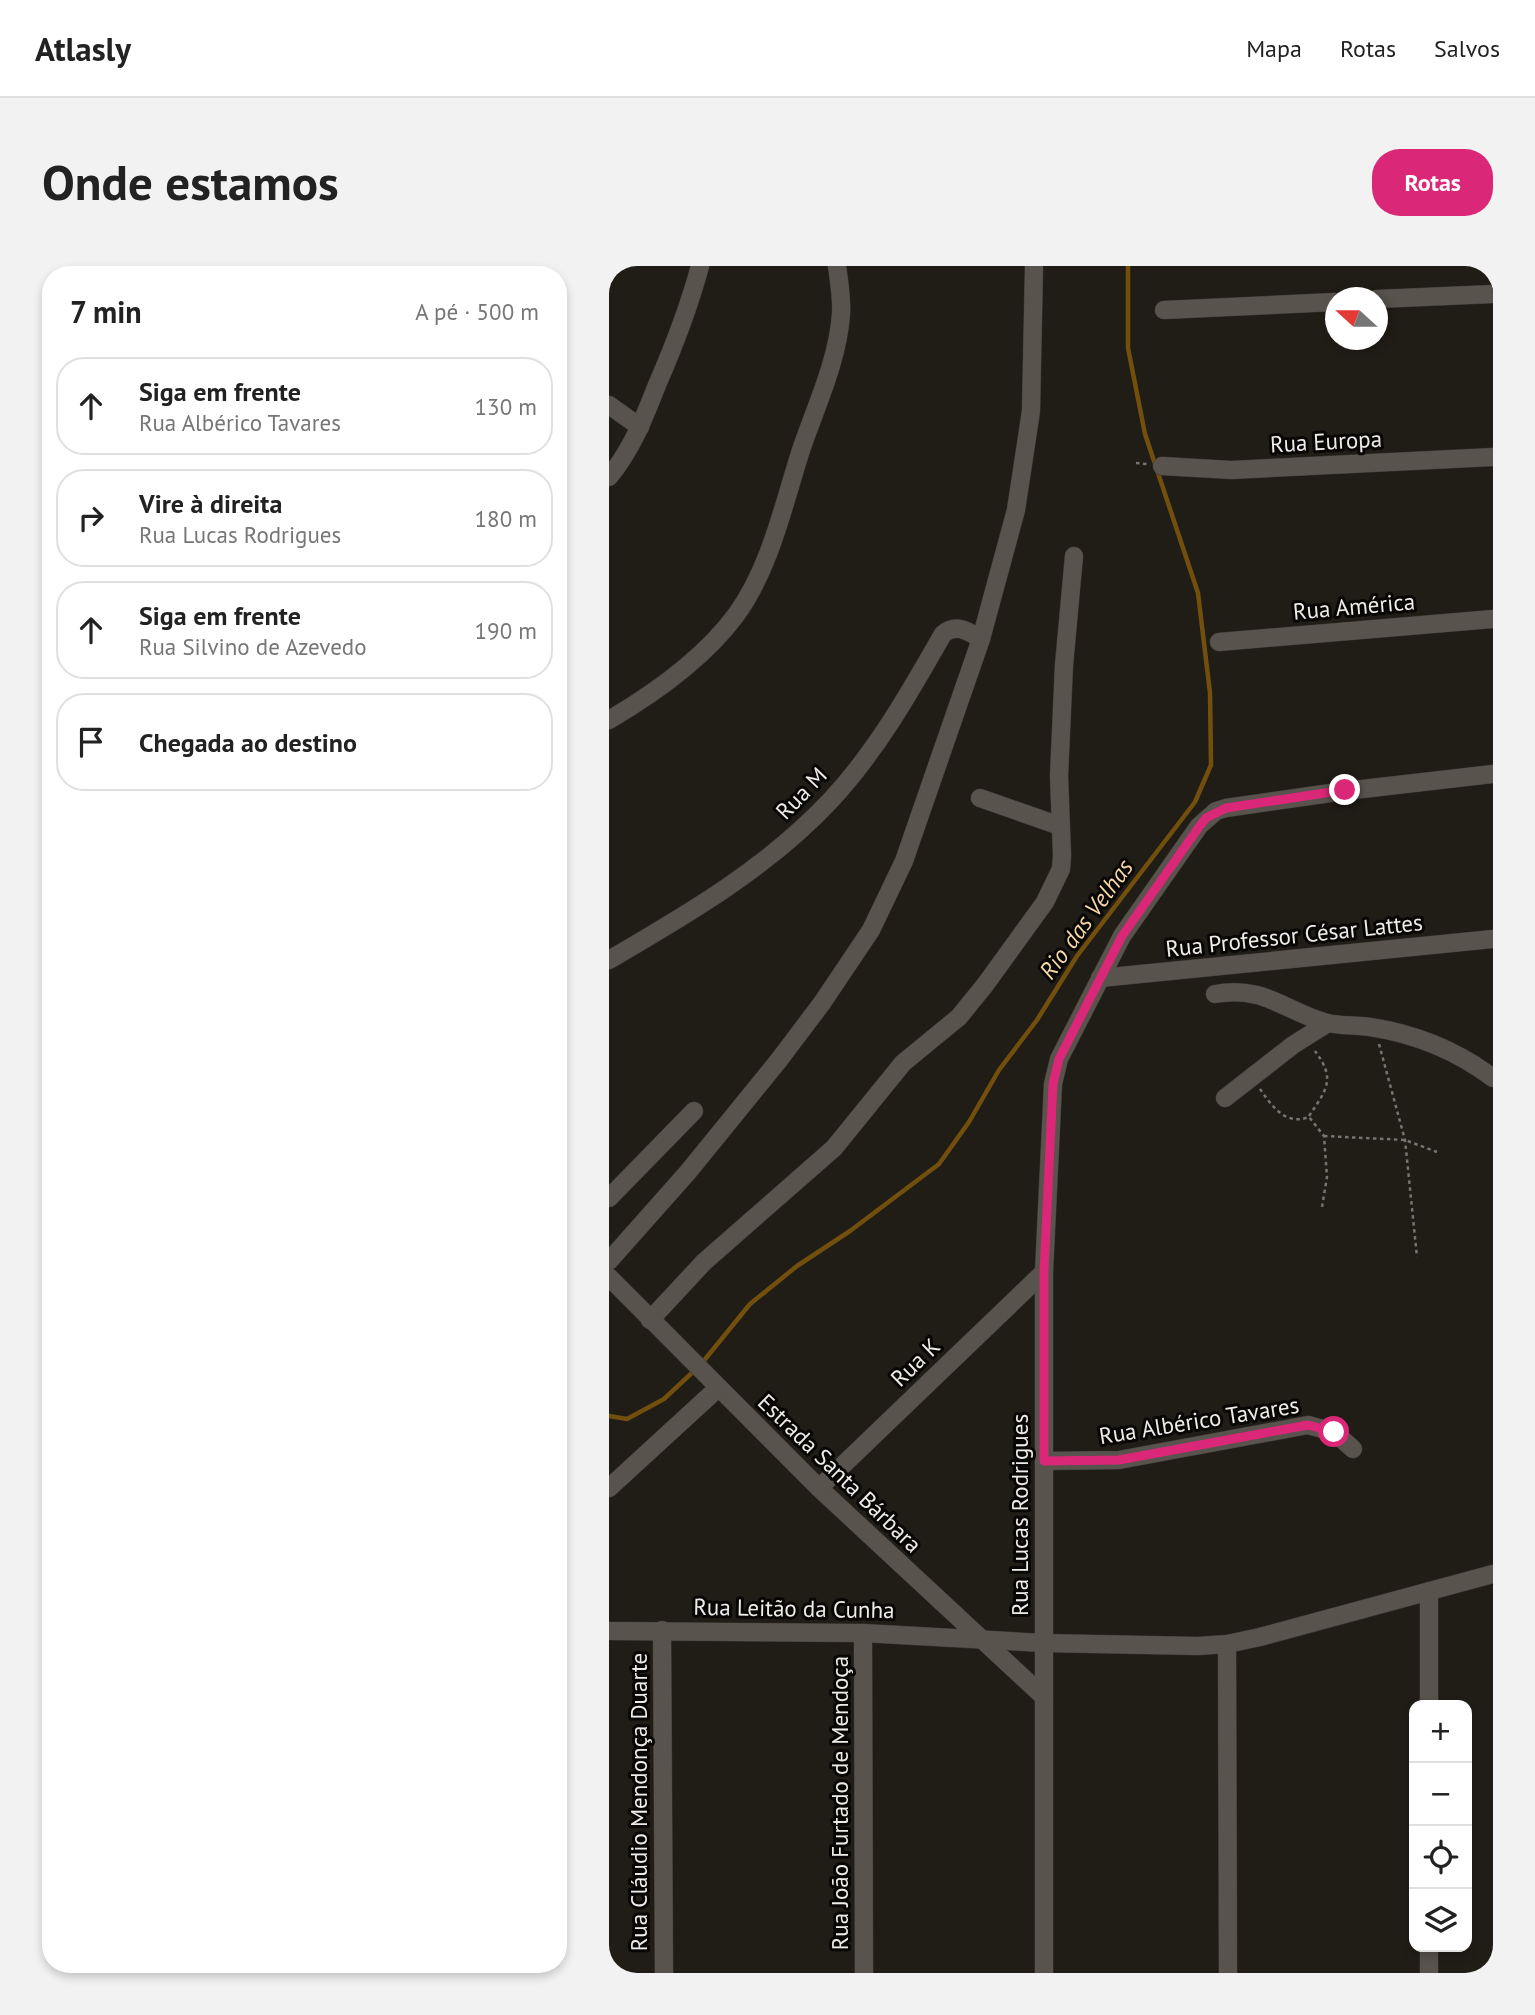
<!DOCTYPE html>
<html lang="pt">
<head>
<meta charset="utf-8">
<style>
	body { margin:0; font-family:"PT Sans",sans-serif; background:#f2f2f2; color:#222 }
	.controls { position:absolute; right:21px; bottom:21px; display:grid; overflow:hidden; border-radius:14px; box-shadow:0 4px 10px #0003 }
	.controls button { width:63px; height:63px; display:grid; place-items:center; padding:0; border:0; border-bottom:2px solid #e0e0e0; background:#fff; color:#222; font:35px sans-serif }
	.compass { position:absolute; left:716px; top:21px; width:63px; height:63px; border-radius:50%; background:#fff; box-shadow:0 4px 10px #0003; rotate:291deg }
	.stop { position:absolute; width:21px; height:21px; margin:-16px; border:5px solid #db2777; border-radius:50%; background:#fff }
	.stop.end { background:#db2777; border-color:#fff; box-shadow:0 2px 7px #0008 }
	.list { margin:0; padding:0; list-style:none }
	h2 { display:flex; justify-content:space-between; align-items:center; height:91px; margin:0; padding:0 28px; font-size:30px }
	h2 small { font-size:23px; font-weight:400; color:#767676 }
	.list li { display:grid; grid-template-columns:46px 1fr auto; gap:21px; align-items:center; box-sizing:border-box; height:98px; margin:0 14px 14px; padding:0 14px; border:2px solid #e0e0e0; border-radius:28px }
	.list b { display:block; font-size:26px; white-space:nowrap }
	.list p { margin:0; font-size:23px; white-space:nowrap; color:#767676 }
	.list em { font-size:23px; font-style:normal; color:#767676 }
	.icon { flex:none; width:38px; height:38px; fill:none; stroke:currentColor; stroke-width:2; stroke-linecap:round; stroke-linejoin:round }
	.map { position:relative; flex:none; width:884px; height:1707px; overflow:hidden; border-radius:28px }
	header { display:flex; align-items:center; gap:42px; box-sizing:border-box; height:98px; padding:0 35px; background:#fff; border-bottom:2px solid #e0e0e0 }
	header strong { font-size:33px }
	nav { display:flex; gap:38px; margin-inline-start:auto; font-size:24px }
	.intro { display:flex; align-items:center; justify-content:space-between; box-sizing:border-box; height:168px; padding:0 42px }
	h1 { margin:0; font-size:49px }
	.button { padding:18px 32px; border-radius:28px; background:#db2777; color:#fff; font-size:24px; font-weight:700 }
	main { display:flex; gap:42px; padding:0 42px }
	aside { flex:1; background:#fff; border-radius:28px; box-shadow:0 4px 10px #0003 }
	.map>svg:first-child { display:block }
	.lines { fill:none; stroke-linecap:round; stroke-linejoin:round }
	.stream { stroke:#724f0d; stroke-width:4.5 }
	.minor-casing { stroke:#3b3935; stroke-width:19 }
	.path { stroke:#77746f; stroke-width:2.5; stroke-dasharray:3.5 3.5; stroke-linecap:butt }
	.minor { stroke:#58534d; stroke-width:18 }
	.route { stroke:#db2777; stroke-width:9 }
	.labels { text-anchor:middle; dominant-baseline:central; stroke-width:6; stroke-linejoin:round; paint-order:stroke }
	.street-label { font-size:23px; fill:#eeece8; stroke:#080705 }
	.water-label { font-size:24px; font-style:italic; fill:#f7d7a8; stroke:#080705 }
</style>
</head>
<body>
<header>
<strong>Atlasly</strong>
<nav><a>Mapa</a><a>Rotas</a><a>Salvos</a></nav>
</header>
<div class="intro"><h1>Onde estamos</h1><a class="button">Rotas</a></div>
<main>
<aside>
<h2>7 min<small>A pé · 500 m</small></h2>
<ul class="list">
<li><svg class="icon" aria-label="ahead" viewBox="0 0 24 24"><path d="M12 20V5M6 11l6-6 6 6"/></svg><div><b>Siga em frente</b><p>Rua Albérico Tavares</p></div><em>130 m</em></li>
<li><svg class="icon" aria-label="right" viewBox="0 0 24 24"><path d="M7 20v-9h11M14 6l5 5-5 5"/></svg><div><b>Vire à direita</b><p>Rua Lucas Rodrigues</p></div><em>180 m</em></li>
<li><svg class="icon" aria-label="ahead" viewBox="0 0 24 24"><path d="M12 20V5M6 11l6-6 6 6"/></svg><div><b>Siga em frente</b><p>Rua Silvino de Azevedo</p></div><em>190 m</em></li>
<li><svg class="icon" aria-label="arrive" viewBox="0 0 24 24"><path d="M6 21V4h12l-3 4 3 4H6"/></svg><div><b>Chegada ao destino</b></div></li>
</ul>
</aside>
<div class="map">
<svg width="884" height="1707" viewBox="0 0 884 1707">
	<rect width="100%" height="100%" fill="#201c16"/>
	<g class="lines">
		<g class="stream">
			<path d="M93 1097 141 1038 188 1000 241 965 330 898 360 856 390 804 428 754 468 690 586 536 602 499 601 427 589 327 536 168 519 82V0"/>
			<path d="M0 1150 18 1153 55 1133 87 1103"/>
		</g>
		<defs>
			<g id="minor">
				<path d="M768 33 884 28"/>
				<path d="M555 44 726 36"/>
				<path d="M0 139 31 161"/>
				<path d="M553 200 622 204 884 191"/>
				<path d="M0 211C23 183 35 152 48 119 65 80 80 41 91 0"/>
				<path d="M610 376 884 353"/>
				<path d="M0 454C46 427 95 392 127 349 162 301 175 236 193 181 208 138 229 93 232 48 233 32 230 15 228 0"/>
				<path d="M371 532 451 560"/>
				<path d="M0 694C79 648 158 602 221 535 267 486 301 426 334 368 347 357 359 365 372 373"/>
				<path d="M491 712 884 673"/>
				<path d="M606 728C655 719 675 745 718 757 732 760 747 759 761 761 807 768 847 784 884 812"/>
				<path d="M616 832 684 779 719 757"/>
				<path d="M0 932 85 845"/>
				<path d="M0 995 79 906 170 794 213 737 262 664 295 595 372 373 407 244 422 145 425 0"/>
				<path d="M0 1011 210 1222 435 1431"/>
				<path d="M41 1054 95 996 225 882 294 797 350 751 376 719 436 636 452 603 453 589 450 510 455 399 465 290"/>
				<path d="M435 1195 510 1194 699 1159 725 1166 744 1183"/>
				<path d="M0 1222 109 1122"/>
				<path d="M210 1222 435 1006"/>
				<path d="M820 1325V1439"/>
				<path d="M53 1364 55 1707"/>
				<path d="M0 1365 254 1367 434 1377 589 1380 618 1378 651 1371 884 1308"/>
				<path d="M254 1367 255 1707"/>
				<path d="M618 1378 619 1707"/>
				<path d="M820 1681V1707"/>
				<path d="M435 1707V1006L444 818 450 793 513 670 590 560 607 545 617 542 736 525 884 508"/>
			</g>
		</defs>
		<use href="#minor" class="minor-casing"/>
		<g class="path">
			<path d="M527 197 538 198"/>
			<path d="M770 778 796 874 808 991"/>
			<path d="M651 823C663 840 676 860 700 851L715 870 718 911 713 941"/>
			<path d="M700 850C718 823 727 813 706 785"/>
			<path d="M715 870 796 874 828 886"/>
		</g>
		<use href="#minor" class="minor"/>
	</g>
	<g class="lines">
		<path class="route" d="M725 1166 699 1159 510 1194 435 1195V1006L444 818 450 793 513 670 590 561 597 552 617 542 736 524"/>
	</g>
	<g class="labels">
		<g class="street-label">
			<text transform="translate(717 175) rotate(-3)">Rua Europa</text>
			<text transform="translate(745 340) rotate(-5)">Rua América</text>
			<text transform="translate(192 527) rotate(-46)">Rua M</text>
			<text transform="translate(685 669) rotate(-6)">Rua Professor César Lattes</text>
			<text transform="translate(306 1096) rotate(-44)">Rua K</text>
			<text transform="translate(590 1154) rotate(-9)">Rua Albérico Tavares</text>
			<text transform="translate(231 1207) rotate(44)">Estrada Santa Bárbara</text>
			<text transform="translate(410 1249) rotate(-90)">Rua Lucas Rodrigues</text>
			<text transform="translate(185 1342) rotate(1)">Rua Leitão da Cunha</text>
			<text transform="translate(29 1536) rotate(-90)">Rua Cláudio Mendonça Duarte</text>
			<text transform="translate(230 1537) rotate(-90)">Rua João Furtado de Mendoça</text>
		</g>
		<g class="water-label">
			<text transform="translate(477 653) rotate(-54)">Rio das Velhas</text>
		</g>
	</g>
</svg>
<div class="controls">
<button>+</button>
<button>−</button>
<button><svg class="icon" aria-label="locate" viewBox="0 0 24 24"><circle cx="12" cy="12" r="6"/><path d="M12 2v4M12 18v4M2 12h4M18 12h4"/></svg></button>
<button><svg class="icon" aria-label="layers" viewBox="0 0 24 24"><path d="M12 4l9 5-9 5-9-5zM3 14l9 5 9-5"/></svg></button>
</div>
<svg class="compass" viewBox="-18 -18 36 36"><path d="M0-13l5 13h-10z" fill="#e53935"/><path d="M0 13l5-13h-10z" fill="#767676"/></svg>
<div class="stop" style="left:725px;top:1166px"></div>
<div class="stop end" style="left:736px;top:524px"></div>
</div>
</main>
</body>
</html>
